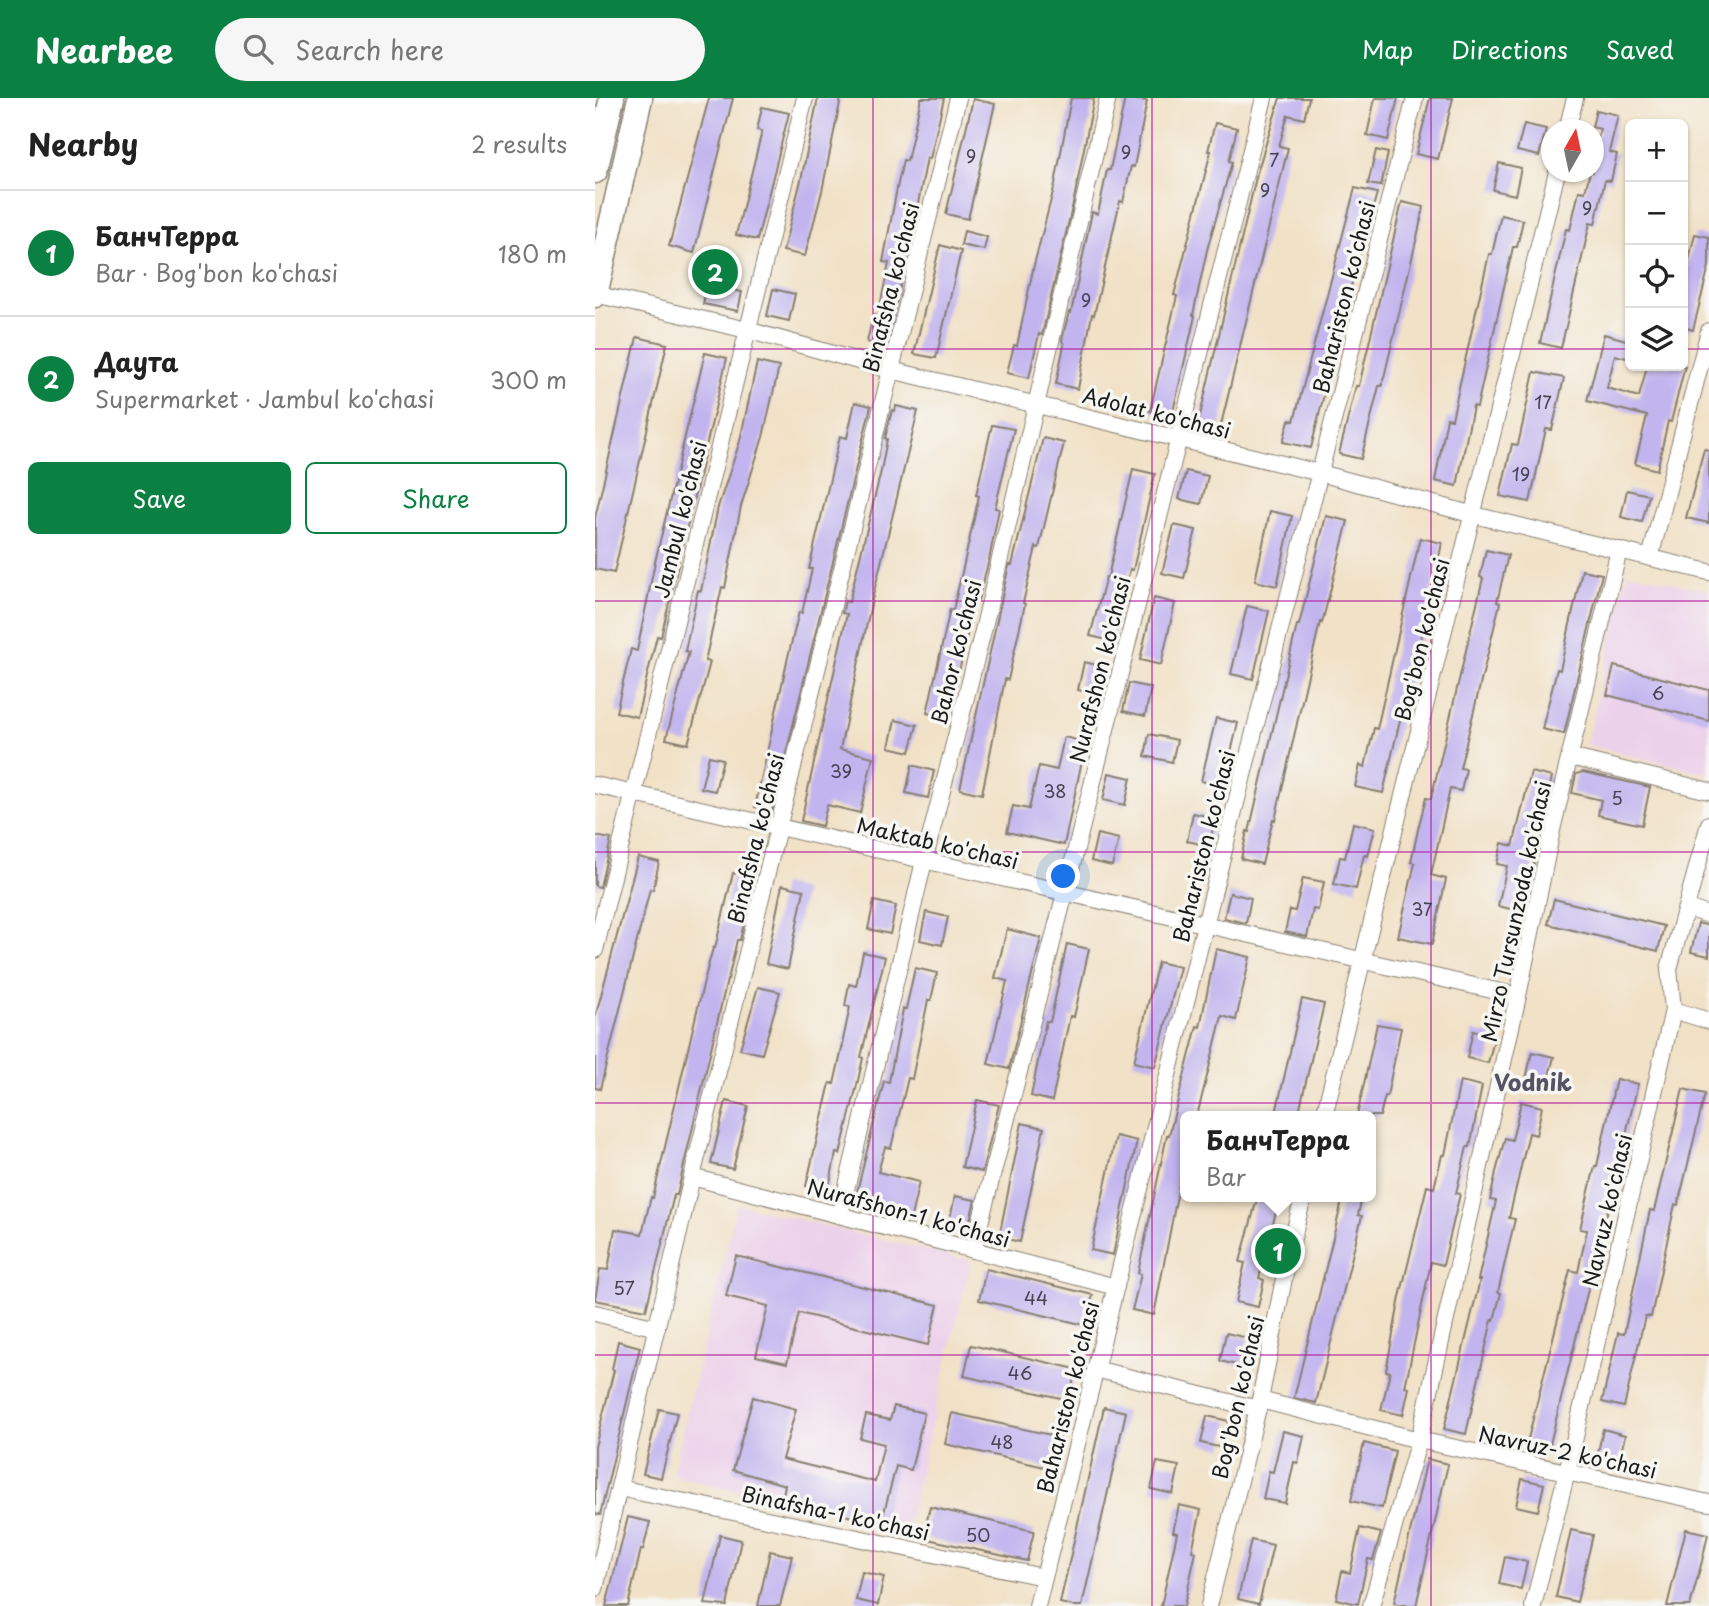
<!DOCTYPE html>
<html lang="en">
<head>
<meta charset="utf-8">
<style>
	body { margin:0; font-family:"Playpen Sans",sans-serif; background:#f6f6f6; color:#222 }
	.controls { position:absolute; right:21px; top:21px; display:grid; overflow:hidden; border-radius:10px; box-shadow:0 2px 5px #0004 }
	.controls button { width:63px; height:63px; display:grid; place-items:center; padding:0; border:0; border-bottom:2px solid #e0e0e0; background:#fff; color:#222; font:35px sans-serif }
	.compass { position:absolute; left:946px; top:21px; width:63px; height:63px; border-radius:50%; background:#fff; box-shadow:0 2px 5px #0004; rotate:9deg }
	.you { position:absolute; left:469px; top:779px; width:24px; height:24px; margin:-18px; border:5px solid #fff; border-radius:50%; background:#1a73e8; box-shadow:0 0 0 10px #1a73e833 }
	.badge { display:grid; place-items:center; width:46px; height:46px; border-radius:50%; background:#0b8043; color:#fff; font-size:23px; font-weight:700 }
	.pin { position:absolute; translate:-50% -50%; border:4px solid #fff; box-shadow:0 2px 7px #0006 }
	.popup { position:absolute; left:585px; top:1013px; width:196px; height:91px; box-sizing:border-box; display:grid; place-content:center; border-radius:10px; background:#fff; filter:drop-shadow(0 2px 5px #0005); font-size:23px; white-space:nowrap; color:#767676 }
	.popup b { font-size:26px; color:#222 }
	.popup::after { content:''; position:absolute; left:50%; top:100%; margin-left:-14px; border:14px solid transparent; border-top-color:#fff }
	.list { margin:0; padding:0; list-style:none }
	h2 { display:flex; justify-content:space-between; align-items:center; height:91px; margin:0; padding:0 28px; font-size:30px }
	h2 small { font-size:23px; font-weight:400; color:#767676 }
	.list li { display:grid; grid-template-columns:46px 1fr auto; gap:21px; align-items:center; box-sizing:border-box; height:126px; padding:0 28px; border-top:2px solid #e0e0e0 }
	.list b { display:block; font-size:26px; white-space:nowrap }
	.list p { margin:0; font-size:23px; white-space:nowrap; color:#767676 }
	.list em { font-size:23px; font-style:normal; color:#767676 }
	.actions { display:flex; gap:14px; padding:21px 28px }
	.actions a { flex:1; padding:16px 0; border:2px solid #0b8043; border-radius:10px; text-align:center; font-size:24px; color:#0b8043 }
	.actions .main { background:#0b8043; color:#fff }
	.icon { flex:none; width:38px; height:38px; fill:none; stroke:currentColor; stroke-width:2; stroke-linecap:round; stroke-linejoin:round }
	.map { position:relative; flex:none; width:1114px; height:1508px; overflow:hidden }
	header { display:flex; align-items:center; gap:42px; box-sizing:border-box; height:98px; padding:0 35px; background:#0b8043; color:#fff }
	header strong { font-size:33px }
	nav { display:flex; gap:38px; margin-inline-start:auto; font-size:24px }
	.search { width:490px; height:63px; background:#f6f6f6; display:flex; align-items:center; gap:18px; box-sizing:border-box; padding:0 24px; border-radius:38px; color:#767676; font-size:26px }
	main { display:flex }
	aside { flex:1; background:#fff }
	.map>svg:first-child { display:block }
	.built { fill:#ecd1ea }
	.building { fill:#c2b5ef }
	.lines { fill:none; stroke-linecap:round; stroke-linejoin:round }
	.minor-casing { stroke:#867e71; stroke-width:18 }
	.primary-casing { stroke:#867e71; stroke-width:27 }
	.minor { stroke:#fff; stroke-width:16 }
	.primary { stroke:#fff; stroke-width:24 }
	.grid { fill:none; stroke:#b5179e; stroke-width:2; stroke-opacity:0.55 }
	.labels { text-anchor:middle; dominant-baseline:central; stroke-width:7; stroke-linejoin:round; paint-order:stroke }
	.number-label { font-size:18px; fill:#464251 }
	.street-label { font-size:21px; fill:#1c1c1c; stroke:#f6f6f2 }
	.neighbourhood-label { font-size:23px; font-weight:bold; fill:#565266; stroke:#f6f6f2 }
</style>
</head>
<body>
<header>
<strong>Nearbee</strong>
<div class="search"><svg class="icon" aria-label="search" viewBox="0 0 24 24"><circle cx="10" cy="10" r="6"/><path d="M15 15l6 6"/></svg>Search here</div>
<nav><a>Map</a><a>Directions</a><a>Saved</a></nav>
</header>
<main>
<aside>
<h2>Nearby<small>2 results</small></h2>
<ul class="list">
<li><span class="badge">1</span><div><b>БанчТерра</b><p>Bar · Bog'bon ko'chasi</p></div><em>180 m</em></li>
<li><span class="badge">2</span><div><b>Даута</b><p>Supermarket · Jambul ko'chasi</p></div><em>300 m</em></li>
</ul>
<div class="actions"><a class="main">Save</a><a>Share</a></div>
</aside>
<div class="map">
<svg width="1114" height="1508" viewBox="0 0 1114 1508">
	<rect width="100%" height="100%" fill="#f6f6f2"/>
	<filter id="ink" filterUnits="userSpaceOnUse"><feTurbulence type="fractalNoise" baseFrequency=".0143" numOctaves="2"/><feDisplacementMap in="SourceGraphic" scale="14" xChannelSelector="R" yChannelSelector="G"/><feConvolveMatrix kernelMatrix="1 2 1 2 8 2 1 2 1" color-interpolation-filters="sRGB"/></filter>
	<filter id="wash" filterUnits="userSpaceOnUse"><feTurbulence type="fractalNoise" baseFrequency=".00686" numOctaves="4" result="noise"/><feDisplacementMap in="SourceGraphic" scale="28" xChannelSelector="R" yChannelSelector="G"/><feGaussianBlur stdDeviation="1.57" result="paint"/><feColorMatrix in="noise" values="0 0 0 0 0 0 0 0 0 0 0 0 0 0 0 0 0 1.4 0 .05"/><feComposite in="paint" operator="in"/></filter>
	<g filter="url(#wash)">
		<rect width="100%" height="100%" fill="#f1e1c6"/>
		<g class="built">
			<path d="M1033 474 1114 493V676L991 647Z"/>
			<path d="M142 1106 376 1163 311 1433 77 1377Z"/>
		</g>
		<g id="blocks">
			<g class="building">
				<path d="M114 0H138L99 155 74 148Z"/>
				<path d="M223 0H246L227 93 210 158 188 153 206 82Z"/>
				<path d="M326 0H349L335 61 332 60 316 141 291 249 272 244 278 217 283 218 294 165 288 164 302 90 308 62 312 63Z"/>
				<path d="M476 0H499L479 101 447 237 444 236 434 280 412 275 419 247 422 248 439 167 460 86Z"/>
				<path d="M530 0 552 3 539 69 536 68 528 104 525 103 499 217 497 216 483 291 461 286 469 247 467 242 474 214 476 215 497 114 503 116 512 72H515Z"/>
				<path d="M685 0H714L709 21 693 17 684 48 693 50 625 331 603 326 662 75Z"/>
				<path d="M780 0H803L793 42 772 37Z"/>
				<path d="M835 0H858L843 61 821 56Z"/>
				<path d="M378 1 400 6 373 121 351 116Z"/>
				<path d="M167 9 194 15 162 142 141 137 167 33 162 32Z"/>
				<path d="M1001 12 1023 17 1014 54 1022 56 1016 83 1010 82 1000 126 995 125 966 250 945 245 971 131 975 132 984 93 990 94 995 74H998V58L1005 31 997 29Z"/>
				<path d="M620 25 642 30 634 63 637 64 612 152 598 217 600 218 577 318 555 313 582 198 579 197 586 170 616 53H613Z"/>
				<path d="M929 26 951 31 944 58 922 53Z"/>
				<path d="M781 52 793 55 786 88 773 86Z"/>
				<path d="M904 65 926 70 920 97 898 92Z"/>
				<path d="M760 90 782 95 750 210 716 350 688 344 694 322 699 323Z"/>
				<path d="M807 104 829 109 787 288H784L766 361 744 356 761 288H764Z"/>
				<path d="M906 117 928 122 922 149H918L882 309 878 308 862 388 840 383 852 320 857 321 894 156H897Z"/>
				<path d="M369 133 392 139 389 152 366 147Z"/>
				<path d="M1100 136 1114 139V168L1098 232 1088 229V168L1092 170Z"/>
				<path d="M345 147 366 153 341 260 319 256Z"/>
				<path d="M112 187 147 194 143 213 108 206Z"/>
				<path d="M178 191 200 196 194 223 172 218Z"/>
				<path d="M1009 236 1035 243V261L1020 257 1012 290 1044 299 1052 268H1090L1076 324 1073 323 1062 372 1040 366 1052 318 992 303Z"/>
				<path d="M42 239 72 246 19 475 0 471V420Z"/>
				<path d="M110 255 132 260 66 539 62 538 42 619 21 614 36 551 42 553 60 464Z"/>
				<path d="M162 264 184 269 168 339 146 408 130 490 127 489 110 563 115 564 93 646 71 641 94 554 90 553 103 492 106 493 123 409 145 343Z"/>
				<path d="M939 274 969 280 957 332 951 331 935 404 905 398 917 346 923 347Z"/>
				<path d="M260 304 276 308 177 713 160 709 193 559 204 514 207 515 217 471H214L245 338 252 340Z"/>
				<path d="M301 308 323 313 277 502 245 651 278 659 265 715 232 707 227 728 206 723 252 516 247 515 250 503 254 504 286 373 292 341 290 340 297 312 300 313Z"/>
				<path d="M397 327 419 331 400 410 404 411 394 462 383 502 380 501 354 620 332 615 355 511 358 512 368 470 384 398 381 397Z"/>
				<path d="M448 340 469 345 444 450 441 449 428 505 430 506 413 582 410 581 387 696 365 691 414 467H417Z"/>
				<path d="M1109 351 1114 352V425L1091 420Z"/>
				<path d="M538 371 560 376 538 472 535 471 517 543 495 538 511 479H513Z"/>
				<path d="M591 373 613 378 606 406 584 401Z"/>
				<path d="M1032 392 1054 397 1047 424 1026 419Z"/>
				<path d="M675 413 697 418 682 488 660 483Z"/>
				<path d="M731 418 753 423 727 525 725 524 680 722 678 721 667 766 646 761 652 733 654 734 702 527H704Z"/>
				<path d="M579 427 601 432 589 480 567 475Z"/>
				<path d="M825 440 847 445 824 550 822 549 788 695 760 689 765 667 770 669 779 630 782 631Z"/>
				<path d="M891 452 913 457 902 504 905 505 865 670 871 671 866 693 855 691 836 777 851 781 837 846 803 839 820 765 816 764 824 727 831 700 836 701 888 480 885 479Z"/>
				<path d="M987 472 1007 476 969 636 947 631 962 571 965 572Z"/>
				<path d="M559 500 580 505 566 567 545 562Z"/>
				<path d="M652 508 674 513 658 581 636 576Z"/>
				<path d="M489 564 511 569 504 597 483 592Z"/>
				<path d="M1019 568 1114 592V623L1012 597Z"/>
				<path d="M534 585 556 590 550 618 528 613Z"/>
				<path d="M621 620 643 625 628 688 606 683Z"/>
				<path d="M300 622 322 627 315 654 294 649Z"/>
				<path d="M554 636 582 642 577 664 550 658Z"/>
				<path d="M469 639 491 644 469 747 412 734 418 708 434 711 444 668 462 672Z"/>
				<path d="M114 658 128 661 120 693 106 690Z"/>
				<path d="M317 667 339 673 333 700 311 695Z"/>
				<path d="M936 674 957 679 937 774 934 773 924 813 903 808 912 768 902 766 907 745 918 748Z"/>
				<path d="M988 674 1055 689 1047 727 1003 717 1006 702 977 695 981 676Z"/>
				<path d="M514 675 536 680 530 707 508 702Z"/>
				<path d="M598 715 620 720 614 748 592 743Z"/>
				<path d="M758 725 780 730 773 758 769 757 761 791 739 786 745 759 750 760Z"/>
				<path d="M502 736 524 741 517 768 496 763Z"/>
				<path d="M0 738 16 741 5 789 0 788Z"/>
				<path d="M43 759 64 764 58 792 55 791 5 991 0 990V920Z"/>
				<path d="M138 775 160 780 145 842H142L133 882H132L82 1097H79L51 1212 0 1202 5 1171 13 1172 20 1131 47 1136 56 1099 58 1100 109 883 118 850H120Z"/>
				<path d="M708 780 729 784 723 812 718 811 712 839 690 834 695 812 700 813Z"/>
				<path d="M187 787 209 792 193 871 171 866Z"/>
				<path d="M635 795 656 800 651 825 629 820Z"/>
				<path d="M959 801 1069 828 1063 853 953 826Z"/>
				<path d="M279 803 301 808 295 836 273 831Z"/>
				<path d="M331 814 353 819 347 847 325 842Z"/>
				<path d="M1103 825 1114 828V858L1096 854Z"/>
				<path d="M412 831 446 840 414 971 393 966 412 883 400 880Z"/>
				<path d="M472 846 494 851 479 919 475 918 457 1003 436 998 451 923 455 924Z"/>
				<path d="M621 851 655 859 641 922 627 918 602 1018H590V1056L559 1217 537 1212 546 1176 543 1175 572 1037H574L602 928 605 929Z"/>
				<path d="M268 854 290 859 266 959 268 960 262 987 245 1056 241 1055 233 1094 211 1088 235 985 239 986 249 942H248L255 909 250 908 254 886 261 888Z"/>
				<path d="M563 864 585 869 560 969 539 964Z"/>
				<path d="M320 870 342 875 336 902H333L317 981 313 980 296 1050 290 1049 283 1074 324 1084 316 1119 259 1106 289 983 294 984 308 911H311Z"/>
				<path d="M163 889 185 894 167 956 145 951Z"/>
				<path d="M707 901 729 906 703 1018H693L681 1015Z"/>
				<path d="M782 926 806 930 792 998H790L785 1018H762Z"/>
				<path d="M878 933 900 938 893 965 872 960Z"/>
				<path d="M937 954 959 959 952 986 931 981Z"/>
				<path d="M1021 981 1043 986 1005 1144 1012 1145 1006 1172 998 1171 953 1354 931 1349 975 1172 983 1174 992 1132 985 1131 1000 1068H1002Z"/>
				<path d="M865 983 887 988 875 1049H872L861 1095 865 1096 848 1167 836 1164 810 1289 814 1290 808 1317 786 1312 795 1274 791 1273 805 1199 832 1088 839 1090 847 1057H850Z"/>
				<path d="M1088 991 1110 996 1083 1107 1080 1106 1056 1219 1050 1218 1029 1309 1007 1304 1023 1235 1029 1236 1055 1112 1059 1113Z"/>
				<path d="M382 1002 404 1007 387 1074 367 1069Z"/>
				<path d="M131 1003 153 1008 138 1071 116 1066Z"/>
				<path d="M926 1004 947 1009 941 1037 934 1035 925 1073 914 1120 920 1121 903 1194 906 1195 899 1222H897L871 1336 849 1331 885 1182H883L901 1103 895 1102 901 1074 910 1040 917 1042Z"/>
				<path d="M427 1025 449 1030 425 1144 404 1139Z"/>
				<path d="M521 1038 542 1043 518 1157 496 1152Z"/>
				<path d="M360 1098 380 1102 373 1130 354 1125Z"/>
				<path d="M748 1099H767L763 1117 767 1118 721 1305 699 1300Z"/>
				<path d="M662 1101 683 1106 664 1180 669 1182 663 1209 641 1204 650 1165 645 1164Z"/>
				<path d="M141 1158 343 1207 333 1247 204 1215 192 1265 161 1258 173 1208 131 1198Z"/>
				<path d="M391 1171 498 1197 490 1227 384 1202Z"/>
				<path d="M631 1235 653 1240 646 1268 625 1263Z"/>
				<path d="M23 1243 45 1249 5 1417 0 1416V1349L19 1272 17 1271Z"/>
				<path d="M376 1247 481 1271 474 1302 369 1278Z"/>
				<path d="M158 1299 201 1311 187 1361 280 1384 289 1346 265 1340 271 1317 295 1322 299 1308 329 1315 316 1372 301 1368 286 1426 187 1402 190 1387 138 1372Z"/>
				<path d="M509 1309 531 1314 487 1508H478L465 1505Z"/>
				<path d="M64 1311 82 1315 66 1380 48 1376Z"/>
				<path d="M357 1315 465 1339 458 1371 350 1346Z"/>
				<path d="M612 1318 634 1323 628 1350 606 1345Z"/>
				<path d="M1008 1331 1030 1337 1024 1364 1002 1359Z"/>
				<path d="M688 1333 709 1338 703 1365 699 1364 690 1405 668 1401 674 1373 678 1374Z"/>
				<path d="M769 1345 800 1353 787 1410 756 1403Z"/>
				<path d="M832 1361 853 1366 821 1508H814L799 1505Z"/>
				<path d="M562 1364 584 1368 578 1396 556 1391Z"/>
				<path d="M927 1381 949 1386 943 1413 921 1408Z"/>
				<path d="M584 1407 606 1412 597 1453 601 1454 589 1508H566L582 1435 578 1434Z"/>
				<path d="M335 1409 439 1433 432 1463 328 1440Z"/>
				<path d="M33 1419 55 1424 48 1452 46 1451 33 1508H11Z"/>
				<path d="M765 1430 786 1435 778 1462 773 1461 763 1506 741 1501 747 1473 755 1475Z"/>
				<path d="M1091 1431 1113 1436 1107 1463 1095 1508H1072Z"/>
				<path d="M976 1432 998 1437 982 1504 961 1499Z"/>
				<path d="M125 1437 146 1442 132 1508 110 1506Z"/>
				<path d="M656 1442 678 1447 664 1506 643 1501Z"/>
				<path d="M175 1453 197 1458 185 1508H163Z"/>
				<path d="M910 1459 932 1464 926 1491 904 1486Z"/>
				<path d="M267 1474 289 1479 283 1507 261 1502Z"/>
			</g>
		</g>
	</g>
	<g filter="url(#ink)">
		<use href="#blocks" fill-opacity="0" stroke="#867e71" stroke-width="2"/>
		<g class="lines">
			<defs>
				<g id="minor">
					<path d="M972 32 980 0"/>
					<path d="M0 196 152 232 296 272 725 375 879 417 1114 474"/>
					<path d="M1055 460 1114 233"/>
					<path d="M975 659 1114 693"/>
					<path d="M0 687 923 898"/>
					<path d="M1091 810 1114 817"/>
					<path d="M0 852 210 0"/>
					<path d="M1078 912 1114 923"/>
					<path d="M729 1018 962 74"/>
					<path d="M97 1079 521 1189"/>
					<path d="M245 1117 329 763 388 533 513 0"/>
					<path d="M378 1152 470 795 669 0"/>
					<path d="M0 1215 62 1230"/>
					<path d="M500 1271 663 1311"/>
					<path d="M665 1302 824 1342 1114 1405"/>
					<path d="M24 1390 448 1479"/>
					<path d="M0 1491 97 1079 363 0"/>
					<path d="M442 1508 610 827 820 0"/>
					<path d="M614 1508 665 1302 693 1160 708 1099"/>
					<path d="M776 1508 824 1342 923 898 957 732 1024 452"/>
					<path d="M938 1508 972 1374 1078 912 1074 871 1114 726"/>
				</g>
				<g id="primary">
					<path d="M0 73 17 0"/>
					<path d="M0 197 45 0"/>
				</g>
			</defs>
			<use href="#minor" class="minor-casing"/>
			<use href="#primary" class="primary-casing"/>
			<use href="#minor" class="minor"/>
			<use href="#primary" class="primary"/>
		</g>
	</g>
	<path class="grid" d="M278 0V1508M557 0V1508M836 0V1508M0 251H1035M1088 251H1114M0 503H1114M0 754H1114M0 1005H1114M0 1257H1114"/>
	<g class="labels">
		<g class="number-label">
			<text x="531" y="53">9</text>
			<text x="376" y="57">9</text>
			<text x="679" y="61">7</text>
			<text x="670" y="91">9</text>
			<text x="992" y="109">9</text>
			<text x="491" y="201">9</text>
			<text x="948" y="303">17</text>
			<text x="926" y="375">19</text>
			<text x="1063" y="594">6</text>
			<text x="246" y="672">39</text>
			<text x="460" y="692">38</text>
			<text x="1022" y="699">5</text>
			<text x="827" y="810">37</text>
			<text x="29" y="1189">57</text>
			<text x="441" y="1199">44</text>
			<text x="425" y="1274">46</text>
			<text x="407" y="1343">48</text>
			<text x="383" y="1436">50</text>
		</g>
		<g class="street-label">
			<text transform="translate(295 189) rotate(-76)">Binafsha ko'chasi</text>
			<text transform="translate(748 199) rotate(-76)">Bahariston ko'chasi</text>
			<text transform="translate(562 314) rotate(14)">Adolat ko'chasi</text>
			<text transform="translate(84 421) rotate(-76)">Jambul ko'chasi</text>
			<text transform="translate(826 541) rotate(-76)">Bog'bon ko'chasi</text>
			<text transform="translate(360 554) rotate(-76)">Bahor ko'chasi</text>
			<text transform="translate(504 571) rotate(-76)">Nurafshon ko'chasi</text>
			<text transform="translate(160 740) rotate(-76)">Binafsha ko'chasi</text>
			<text transform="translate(343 744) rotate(13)">Maktab ko'chasi</text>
			<text transform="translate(608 748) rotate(-76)">Bahariston ko'chasi</text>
			<text transform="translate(920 813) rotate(-78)">Mirzo Tursunzoda ko'chasi</text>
			<text transform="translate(1011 1112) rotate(-77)">Navruz ko'chasi</text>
			<text transform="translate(314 1114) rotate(15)">Nurafshon-1 ko'chasi</text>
			<text transform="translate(472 1299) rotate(-76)">Bahariston ko'chasi</text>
			<text transform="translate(642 1299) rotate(-77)">Bog'bon ko'chasi</text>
			<text transform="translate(973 1353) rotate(12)">Navruz-2 ko'chasi</text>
			<text transform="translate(241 1414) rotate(12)">Binafsha-1 ko'chasi</text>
		</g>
		<g class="neighbourhood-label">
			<text x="938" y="983">Vodnik</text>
		</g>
	</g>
</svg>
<div class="controls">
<button>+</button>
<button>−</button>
<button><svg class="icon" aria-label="locate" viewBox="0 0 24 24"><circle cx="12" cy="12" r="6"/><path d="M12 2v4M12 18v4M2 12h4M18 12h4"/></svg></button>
<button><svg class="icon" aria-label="layers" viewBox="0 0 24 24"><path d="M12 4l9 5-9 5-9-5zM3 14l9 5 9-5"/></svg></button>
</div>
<svg class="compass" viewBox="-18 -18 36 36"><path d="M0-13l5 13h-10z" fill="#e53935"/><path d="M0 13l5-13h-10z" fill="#767676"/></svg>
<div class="you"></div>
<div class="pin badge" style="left:683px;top:1153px">1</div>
<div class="popup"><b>БанчТерра</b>Bar</div>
<div class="pin badge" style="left:120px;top:174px">2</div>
</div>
</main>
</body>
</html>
